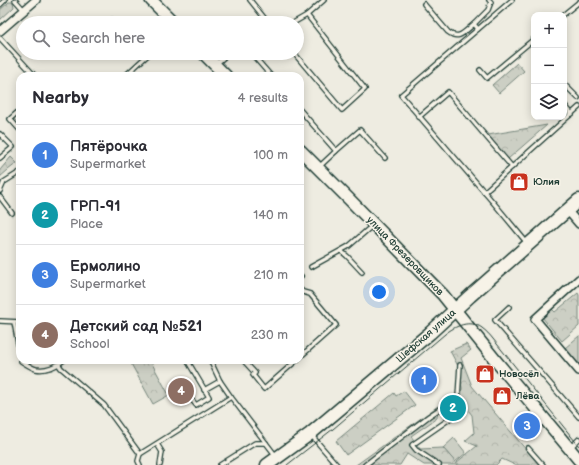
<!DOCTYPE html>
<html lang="en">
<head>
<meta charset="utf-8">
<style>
	body { margin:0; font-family:"Balsamiq Sans",sans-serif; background:#f2f2f3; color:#2b2b33 }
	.controls { position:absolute; right:12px; top:12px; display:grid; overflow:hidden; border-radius:8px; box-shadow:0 2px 10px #0003 }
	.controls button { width:36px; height:36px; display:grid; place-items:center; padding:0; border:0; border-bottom:1px solid #e1e1e2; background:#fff; color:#2b2b33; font:20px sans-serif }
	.you { position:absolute; left:379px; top:292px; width:14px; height:14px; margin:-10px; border:3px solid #fff; border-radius:50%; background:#1a73e8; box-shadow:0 0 0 6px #1a73e833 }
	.badge { display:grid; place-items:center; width:26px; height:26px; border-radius:50%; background:#c8321e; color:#fff; font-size:13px; font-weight:700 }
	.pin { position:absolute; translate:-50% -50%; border:2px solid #fff; box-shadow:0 1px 4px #0006 }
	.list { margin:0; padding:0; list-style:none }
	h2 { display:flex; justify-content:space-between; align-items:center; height:52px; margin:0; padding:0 16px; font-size:17px }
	h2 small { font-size:13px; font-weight:400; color:#7c7c81 }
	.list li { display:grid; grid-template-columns:26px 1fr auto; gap:12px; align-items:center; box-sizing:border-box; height:60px; padding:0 16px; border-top:1px solid #e1e1e2 }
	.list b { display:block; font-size:15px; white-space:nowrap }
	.list p { margin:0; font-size:13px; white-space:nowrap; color:#7c7c81 }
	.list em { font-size:13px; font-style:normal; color:#7c7c81 }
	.icon { flex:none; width:22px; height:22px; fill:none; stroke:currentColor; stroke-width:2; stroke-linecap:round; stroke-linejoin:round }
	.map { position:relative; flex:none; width:579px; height:465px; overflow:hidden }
	.search { position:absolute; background:#fff; box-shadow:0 2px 10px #0003; left:16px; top:16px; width:288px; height:44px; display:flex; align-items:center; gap:10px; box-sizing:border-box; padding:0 14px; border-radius:22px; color:#7c7c81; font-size:15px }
	.panel { position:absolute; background:#fff; box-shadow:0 2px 10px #0003; left:16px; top:72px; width:288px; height:292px; border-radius:12px }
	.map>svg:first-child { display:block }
	.grass { fill:#cccfc4; stroke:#76867c }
	.forest { fill:url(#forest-crowns); stroke:#76867c }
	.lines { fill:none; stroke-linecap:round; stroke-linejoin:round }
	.service-casing { stroke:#1f3d34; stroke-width:6 }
	.minor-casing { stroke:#1f3d34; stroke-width:10 }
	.secondary-casing { stroke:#1f3d34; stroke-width:14 }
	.primary-casing { stroke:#1f3d34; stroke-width:15 }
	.service { stroke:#f7f3e8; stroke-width:3.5 }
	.minor { stroke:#f7f3e8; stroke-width:7 }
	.secondary { stroke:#f7f3e8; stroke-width:11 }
	.primary { stroke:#f7f3e8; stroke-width:12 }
	.tram { stroke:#1f3d34; stroke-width:1 }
	.labels { text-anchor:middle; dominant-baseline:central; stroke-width:3; stroke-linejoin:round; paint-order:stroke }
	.poi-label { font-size:10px; font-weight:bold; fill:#1f3d34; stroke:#f7f3e8; text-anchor:start }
	.street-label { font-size:10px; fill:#1f3d34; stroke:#f7f3e8 }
</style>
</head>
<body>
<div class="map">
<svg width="579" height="465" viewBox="0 0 579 465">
	<defs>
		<pattern id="forest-crowns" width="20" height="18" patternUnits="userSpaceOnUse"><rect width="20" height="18" fill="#cccfc4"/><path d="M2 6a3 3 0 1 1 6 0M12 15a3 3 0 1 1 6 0" fill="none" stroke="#afb3a9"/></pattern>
	</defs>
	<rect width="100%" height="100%" fill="#eeece1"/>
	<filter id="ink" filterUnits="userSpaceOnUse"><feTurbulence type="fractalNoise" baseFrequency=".025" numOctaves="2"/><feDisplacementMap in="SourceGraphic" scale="8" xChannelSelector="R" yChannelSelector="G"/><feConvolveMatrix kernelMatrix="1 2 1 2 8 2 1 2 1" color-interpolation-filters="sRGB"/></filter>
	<g filter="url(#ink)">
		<g class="grass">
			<path d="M579 336V365L565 348Z"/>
			<path d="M454 438 466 453 455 462 443 448Z"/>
		</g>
		<g class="forest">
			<path d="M9 2H13L14 7 0 20V10Z"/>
			<path d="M517 63 524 71 499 93 492 85Z"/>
			<path d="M547 125 508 159 488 135Z"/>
			<path d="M11 157 17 163 8 170 0 177V170Z"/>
			<path d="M578 293 579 295V326L562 341 542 317 551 308 555 312Z"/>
			<path d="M466 344 471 350 461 358 472 386 539 465H515L502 459 496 465H459L457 462 477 446 465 441 474 433 472 415 461 401 462 388 458 366 450 351Z"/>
			<path d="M129 360H150L169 395 153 404Z"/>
			<path d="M404 391 415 405 346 455 336 441 394 393 396 396Z"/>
			<path d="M438 406 437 418 411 436 420 449 443 448 458 465H424L407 454 400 465H356Z"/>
		</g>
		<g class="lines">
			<defs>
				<g id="service">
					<path d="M15 0 24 10"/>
					<path d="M250 0 266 20 263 23"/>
					<path d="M512 0 401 95 498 208 527 243"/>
					<path d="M424 4 448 32C459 41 465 31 474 24L478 29"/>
					<path d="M0 5 5 0"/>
					<path d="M563 15 579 2"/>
					<path d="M112 20 115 23"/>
					<path d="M269 23 266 20 280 23"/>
					<path d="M293 23 307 15 324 0"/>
					<path d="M474 24 488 10 491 2 489 0"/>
					<path d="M0 38 35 76"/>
					<path d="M251 53 271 76"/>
					<path d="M294 53 342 110 365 89 307 15"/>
					<path d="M216 64 229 53"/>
					<path d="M480 70 487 78 534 39"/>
					<path d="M125 76 150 53"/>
					<path d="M564 84 578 98"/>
					<path d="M564 104 572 114"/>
					<path d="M20 110 10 119 20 130"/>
					<path d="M300 110 336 151 319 167"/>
					<path d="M419 117 448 92 512 167"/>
					<path d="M0 134 13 147 0 158"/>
					<path d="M336 151 360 130 385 158"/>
					<path d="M0 191 4 182 20 172"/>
					<path d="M484 192 579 107"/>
					<path d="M0 197 12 213"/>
					<path d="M341 251 347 256 362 272"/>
					<path d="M311 267 349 246 373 225"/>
					<path d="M300 277 301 276"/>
					<path d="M300 289 303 292 310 294 336 325 300 357"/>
					<path d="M509 307 495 320 579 417"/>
					<path d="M0 321 20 322"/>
					<path d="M14 322 20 354"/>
					<path d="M21 360V361C26 364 32 368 36 369 46 371 57 366 64 360"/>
					<path d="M187 360 209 397 196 405 189 396"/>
					<path d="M210 360 220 381 231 397 276 456"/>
					<path d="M243 360 255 373 253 375 264 389 297 360"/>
					<path d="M59 365 61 368 104 405 140 454 138 461 140 465"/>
					<path d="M204 390 220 381"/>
					<path d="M312 436 337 465"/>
					<path d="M157 444 162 452 160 465"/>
					<path d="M528 448 543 465"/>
					<path d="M570 448 579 439"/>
					<path d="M140 454 231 397"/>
					<path d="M220 465 255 443H266"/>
					<path d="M365 465 429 416 458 397 460 365"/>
					<path d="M439 465 416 450 412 445 451 418 443 407"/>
				</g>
				<g id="minor">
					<path d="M0 31 36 0"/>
					<path d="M567 210 579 224"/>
					<path d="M579 279 535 319 579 371"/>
				</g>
				<g id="secondary">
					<path d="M151 0 174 23"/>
					<path d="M203 53 226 76"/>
					<path d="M300 150 349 199 443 295 496 361 579 460"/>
				</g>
				<path id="primary" d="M267 465 310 434 430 333 470 296 579 200"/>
			</defs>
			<use href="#service" class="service-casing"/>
			<use href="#minor" class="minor-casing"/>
			<use href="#secondary" class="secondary-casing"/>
			<use href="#primary" class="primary-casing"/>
			<use href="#service" class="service"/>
			<use href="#minor" class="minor"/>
			<use href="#secondary" class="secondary"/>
			<use href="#primary" class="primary"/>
			<path class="tram" d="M287 465 333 429 445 334C455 326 470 319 482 328 486 331 490 335 493 339L579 446"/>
		</g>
	</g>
	<defs>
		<symbol id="shop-square" viewBox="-11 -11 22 22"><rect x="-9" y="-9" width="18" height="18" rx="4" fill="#c8321e" stroke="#f7f3e8"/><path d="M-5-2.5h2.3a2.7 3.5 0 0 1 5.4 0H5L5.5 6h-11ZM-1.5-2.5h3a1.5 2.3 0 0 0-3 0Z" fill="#fff"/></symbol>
	</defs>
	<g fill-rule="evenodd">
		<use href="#shop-square" x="508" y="171" width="22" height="22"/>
		<use href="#shop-square" x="474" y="363" width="22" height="22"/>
		<use href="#shop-square" x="491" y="385" width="22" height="22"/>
	</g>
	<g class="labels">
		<g class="poi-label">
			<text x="533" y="182">Юлия</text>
			<text x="499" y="374">Новосёл</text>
			<text x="516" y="396">Лёва</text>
		</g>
		<g class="street-label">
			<text transform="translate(405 256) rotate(46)">улица Фрезеровщиков</text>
			<text transform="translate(426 336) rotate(-41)">Шефская улица</text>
		</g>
	</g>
</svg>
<div class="controls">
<button>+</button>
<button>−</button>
<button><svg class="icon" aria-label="layers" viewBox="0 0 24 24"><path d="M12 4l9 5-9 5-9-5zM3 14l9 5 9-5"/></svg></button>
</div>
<div class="you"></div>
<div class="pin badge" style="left:424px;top:380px;background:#3f7fe0">1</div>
<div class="pin badge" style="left:453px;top:408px;background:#0f9aa8">2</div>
<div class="pin badge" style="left:527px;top:426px;background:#3f7fe0">3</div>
<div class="pin badge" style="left:181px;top:391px;background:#8d6e63">4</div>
<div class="search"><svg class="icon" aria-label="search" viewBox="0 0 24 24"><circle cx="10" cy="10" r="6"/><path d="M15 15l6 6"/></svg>Search here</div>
<section class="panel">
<h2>Nearby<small>4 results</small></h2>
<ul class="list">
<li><span class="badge" style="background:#3f7fe0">1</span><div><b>Пятёрочка</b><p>Supermarket</p></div><em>100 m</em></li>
<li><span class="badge" style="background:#0f9aa8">2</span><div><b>ГРП-91</b><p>Place</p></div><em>140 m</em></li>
<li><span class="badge" style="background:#3f7fe0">3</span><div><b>Ермолино</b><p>Supermarket</p></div><em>210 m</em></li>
<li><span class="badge" style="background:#8d6e63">4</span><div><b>Детский сад №521</b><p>School</p></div><em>230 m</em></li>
</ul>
</section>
</div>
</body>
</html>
